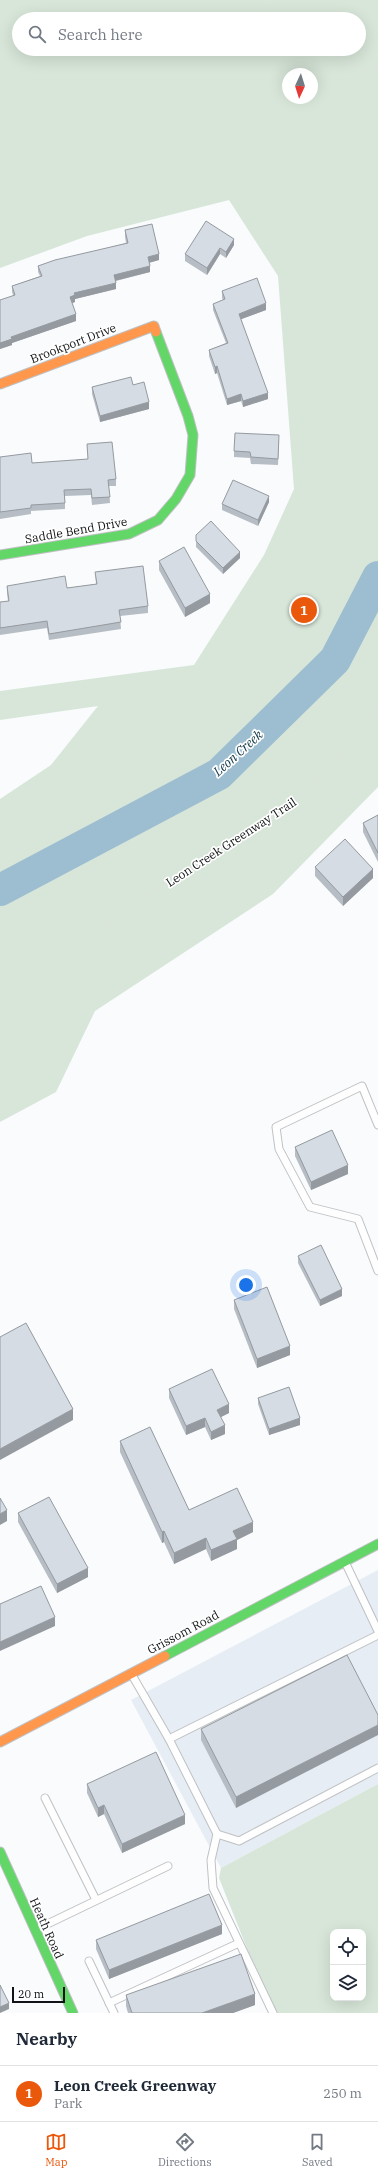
<!DOCTYPE html>
<html lang="en">
<head>
<meta charset="utf-8">
<style>
	body { margin:0; font-family:"IBM Plex Serif",serif; background:#f2f2f3; color:#1f2937 }
	.controls { position:absolute; right:12px; bottom:12px; display:grid; overflow:hidden; border-radius:8px; box-shadow:0 4px 16px #0002 }
	.controls button { width:36px; height:36px; display:grid; place-items:center; padding:0; border:0; border-bottom:1px solid #e0e1e3; background:#fff; color:#1f2937; font:20px sans-serif }
	.compass { position:absolute; left:282px; top:68px; width:36px; height:36px; border-radius:50%; background:#fff; box-shadow:0 4px 16px #0002; rotate:184deg }
	.scale { position:absolute; left:12px; bottom:10px; width:53px; box-sizing:border-box; padding-left:4px; border:2px solid #111316; border-top:0; font-size:11px; line-height:14px; white-space:nowrap; color:#111316; -webkit-text-stroke:3px #fff; paint-order:stroke }
	.you { position:absolute; left:246px; top:1285px; width:14px; height:14px; margin:-10px; border:3px solid #fff; border-radius:50%; background:#1a73e8; box-shadow:0 0 0 6px #1a73e833 }
	.badge { display:grid; place-items:center; width:26px; height:26px; border-radius:50%; background:#ea580c; color:#fff; font-size:13px; font-weight:700 }
	.pin { position:absolute; translate:-50% -50%; border:2px solid #fff; box-shadow:0 1px 4px #0006 }
	.list { margin:0; padding:0; list-style:none }
	h2 { display:flex; justify-content:space-between; align-items:center; height:52px; margin:0; padding:0 16px; font-size:17px }
	h2 small { font-size:13px; font-weight:400; color:#747a83 }
	.list li { display:grid; grid-template-columns:26px 1fr auto; gap:12px; align-items:center; box-sizing:border-box; height:56px; padding:0 16px; border-top:1px solid #e0e1e3 }
	.list b { display:block; font-size:15px; white-space:nowrap }
	.list p { margin:0; font-size:13px; white-space:nowrap; color:#747a83 }
	.list em { font-size:13px; font-style:normal; color:#747a83 }
	.icon { flex:none; width:22px; height:22px; fill:none; stroke:currentColor; stroke-width:2; stroke-linecap:round; stroke-linejoin:round }
	.map { position:relative; flex:none; width:378px; height:2013px; overflow:hidden }
	.search { position:absolute; background:#fff; box-shadow:0 4px 16px #0002; left:12px; right:12px; top:12px; height:44px; display:flex; align-items:center; gap:10px; box-sizing:border-box; padding:0 14px; border-radius:22px; color:#747a83; font-size:15px }
	.sheet { height:108px; background:#fff }
	nav { display:flex; justify-content:space-around; align-items:center; box-sizing:border-box; height:56px; border-top:1px solid #e0e1e3; background:#fff; font-size:11px; color:#747a83 }
	nav a { display:grid; justify-items:center; gap:2px }
	nav .on { color:#ea580c }
	.map>svg:first-child { display:block }
	.built { fill:#e6edf4 }
	.green { fill:#d7e6d9; fill-rule:evenodd }
	.lines { fill:none; stroke-linecap:round; stroke-linejoin:round }
	.river { stroke:#9dbdd0; stroke-width:32 }
	.lane-casing { stroke:#bfc1c3; stroke-width:9 }
	.fast-casing { stroke:#bfc1c3; stroke-width:11 }
	.slow-casing { stroke:#bfc1c3; stroke-width:11 }
	.path { stroke:#e0e1e1; stroke-width:2.5; stroke-dasharray:1 3; stroke-linecap:butt }
	.lane { stroke:#fefeff; stroke-width:7 }
	.fast { stroke:#63d668; stroke-width:9 }
	.slow { stroke:#ff974d; stroke-width:9 }
	.wall { fill:#b7bdc4 }
	.shaded-wall { fill:#959aa0 }
	.building { fill:#d5dce4; stroke:#959aa0 }
	.labels { text-anchor:middle; dominant-baseline:central; stroke-width:3.5; stroke-linejoin:round; paint-order:stroke }
	.street-label { font-size:12px; fill:#111316; stroke:#fff }
	.water-label { font-size:13px; font-style:italic; fill:#0c3547; stroke:#fff }
</style>
</head>
<body>
<div class="map">
<svg width="378" height="2013" viewBox="0 0 378 2013">
	<rect width="100%" height="100%" fill="#f9fbfd"/>
	<path class="built" d="M378 1570V1784L221 1868 131 1700Z"/>
	<g class="green">
		<path d="M0 0H378V787L273 894 95 1011 56 1092 0 1122V799L51 765 98 706 0 720V691L194 665 264 555 294 489 278 276 229 200 87 236 0 268ZM19 19H359V49H19ZM288 74H312V98H288Z"/>
		<path d="M378 1784V2013H277L250 1956 219 1878 221 1868ZM333 1932H363V1998H333Z"/>
	</g>
	<g class="lines">
		<path class="river" d="M0 890 219 774 335 660 378 577"/>
		<defs>
			<g id="lane">
				<path d="M378 1125 362 1086 276 1127 279 1149 310 1207 358 1219 378 1271"/>
				<path d="M346 1564 378 1631"/>
				<path d="M132 1675 169 1739 217 1834 239 1841 378 1768"/>
				<path d="M169 1739 378 1635"/>
				<path d="M45 1798 96 1900"/>
				<path d="M217 1834 211 1860 213 1888 273 2013"/>
				<path d="M37 1929 168 1866"/>
				<path d="M89 1961 114 2013"/>
				<path d="M109 2003 239 1943"/>
			</g>
			<g id="fast">
				<path d="M0 555 129 534 158 520 176 499 190 475 193 435 188 416 156 332"/>
				<path d="M165 1656 378 1544"/>
				<path d="M0 1852 73 2013"/>
			</g>
			<g id="slow">
				<path d="M0 384 154 326 156 332"/>
				<path d="M0 1742 165 1656"/>
			</g>
		</defs>
		<use href="#lane" class="lane-casing"/>
		<use href="#fast" class="fast-casing"/>
		<use href="#slow" class="slow-casing"/>
		<g class="path">
			<path d="M267 0V6L274 19"/>
			<path d="M318 49 360 68 378 71"/>
			<path d="M0 1028 78 951 103 930 182 871 304 794 325 773 378 708"/>
		</g>
		<use href="#lane" class="lane"/>
		<use href="#fast" class="fast"/>
		<use href="#slow" class="slow"/>
	</g>
	<g class="wall">
		<path d="M125 230 159 260 149 263 150 272 116 281V289L75 299V302L72 303 76 321 12 343V345L0 349 13 295 12 292V286L40 276 38 272V266L126 243 125 237Z"/>
		<path d="M234 245 226 258 220 254 207 275 185 261V254Z"/>
		<path d="M222 291 266 310 241 319 268 399 243 407 241 401 227 405 217 373 215 374 209 356V350L226 343 213 310V304L223 300 222 298Z"/>
		<path d="M133 385 149 409 100 422 92 394V387Z"/>
		<path d="M279 441 278 465 251 464 250 458 234 457V451Z"/>
		<path d="M87 444 116 479V486H109L110 503 92 505 91 495 65 496V509L31 511V514L0 519V457L32 463 88 460Z"/>
		<path d="M269 502 258 526 222 510V504Z"/>
		<path d="M196 535 240 558 223 574 196 547Z"/>
		<path d="M159 561 210 603 185 617 159 570Z"/>
		<path d="M95 572 148 606V613L120 616 121 629 49 640 47 628 0 635V602L8 601 7 593V586L67 588 96 584Z"/>
		<path d="M378 815V862L363 832V823Z"/>
		<path d="M315 867 373 878 343 906 315 876Z"/>
		<path d="M295 1147 348 1174 311 1190 295 1156Z"/>
		<path d="M298 1256 342 1296 320 1306 298 1263Z"/>
		<path d="M234 1300 290 1355 257 1368 234 1309Z"/>
		<path d="M169 1389 229 1413 221 1417 225 1434 211 1440 205 1427 186 1435 169 1398Z"/>
		<path d="M258 1398 300 1425 269 1435 258 1404Z"/>
		<path d="M120 1441 189 1510 253 1532 237 1540V1549L211 1561 206 1549 174 1564 164 1542 162 1543 120 1452Z"/>
		<path d="M18 1513 88 1577 57 1593 18 1522Z"/>
		<path d="M378 1715 236 1808 201 1740V1729Z"/>
		<path d="M87 1784 185 1824 122 1853 104 1814 98 1817 87 1793Z"/>
		<path d="M222 1934 109 1979 96 1949V1940Z"/>
		<path d="M126 1995 255 2005 233 2013H128L126 2006Z"/>
	</g>
	<g class="shaded-wall">
		<path d="M234 239V245L226 258V252Z"/>
		<path d="M220 248V254L207 275V268Z"/>
		<path d="M159 254V260L148 263V257Z"/>
		<path d="M150 266V272L114 281V275Z"/>
		<path d="M116 283V289L75 299V302L70 304V297L74 293Z"/>
		<path d="M266 303V310L239 320V314Z"/>
		<path d="M76 314V321L12 343V345L0 349V343L11 337Z"/>
		<path d="M217 366V373L215 374V367Z"/>
		<path d="M268 393V399L243 407V401Z"/>
		<path d="M241 394V401L227 405V399Z"/>
		<path d="M149 402V409L100 422V416Z"/>
		<path d="M269 496V502L258 526V520Z"/>
		<path d="M240 552V558L223 574V568Z"/>
		<path d="M210 594V603L185 617V608Z"/>
		<path d="M373 869V878L343 906V897Z"/>
		<path d="M348 1165V1174L311 1190V1182Z"/>
		<path d="M342 1289V1296L320 1306V1300Z"/>
		<path d="M290 1346V1355L257 1368V1359Z"/>
		<path d="M229 1404V1413L217 1419V1410Z"/>
		<path d="M73 1409V1420L0 1460V1449Z"/>
		<path d="M205 1418V1427L186 1435V1426Z"/>
		<path d="M300 1418V1425L269 1435V1429Z"/>
		<path d="M225 1425V1434L211 1440V1432Z"/>
		<path d="M7 1510V1521L0 1525V1514Z"/>
		<path d="M253 1522V1532L237 1540V1549L211 1561V1550L233 1531Z"/>
		<path d="M164 1531V1542L162 1543V1532Z"/>
		<path d="M206 1538V1549L174 1564V1553Z"/>
		<path d="M88 1568V1577L57 1593V1584Z"/>
		<path d="M55 1617V1626L0 1651V1642Z"/>
		<path d="M378 1725V1735L236 1808V1797Z"/>
		<path d="M104 1805V1814L98 1817V1808Z"/>
		<path d="M185 1815V1824L122 1853V1844Z"/>
		<path d="M222 1925V1934L109 1979V1970Z"/>
		<path d="M255 1994V2005L233 2013H202Z"/>
		<path d="M9 2003V2009L0 2013V2007Z"/>
	</g>
	<g class="building">
		<path d="M206 221 234 239 226 252 220 248 207 268 185 254Z"/>
		<path d="M152 224 159 254 148 257 150 266 114 275 116 283 74 293 75 295 70 297 76 314 11 337 12 339 0 343V300L15 295 12 286 42 276 38 266 55 260 128 243 125 230Z"/>
		<path d="M257 278 266 303 239 314 268 393 243 401 241 394 227 399 217 366 215 367 209 350 228 343 213 304 225 299 222 291Z"/>
		<path d="M131 377 133 385 144 382 149 402 100 416 92 387Z"/>
		<path d="M235 433 279 435 278 459 251 457 250 452 234 451Z"/>
		<path d="M112 442 116 479 108 480 110 497 92 498 91 489 64 490 65 503 31 505V508L0 512V457L31 453 32 463 88 459 87 444Z"/>
		<path d="M233 480 269 496 258 520 222 504Z"/>
		<path d="M211 521 240 552 223 568 196 541V535Z"/>
		<path d="M184 547 210 594 185 608 159 561Z"/>
		<path d="M143 566 148 606 119 610 121 622 49 634 47 621 0 628V602L9 601 7 586 65 576 67 588 97 584 95 572Z"/>
		<path d="M378 815V853L363 823Z"/>
		<path d="M345 839 373 869 343 897 315 867Z"/>
		<path d="M332 1130 348 1165 311 1182 295 1147Z"/>
		<path d="M321 1245 342 1289 320 1300 298 1256Z"/>
		<path d="M267 1287 290 1346 257 1359 234 1300Z"/>
		<path d="M26 1323 73 1409 0 1449V1337Z"/>
		<path d="M212 1369 229 1404 217 1410 225 1425 211 1432 205 1418 186 1426 169 1389Z"/>
		<path d="M289 1387 300 1418 269 1429 258 1398Z"/>
		<path d="M150 1427 189 1510 237 1488 253 1522 233 1531 237 1539 211 1550 206 1538 174 1553 164 1531 162 1532 120 1441Z"/>
		<path d="M49 1497 88 1568 57 1584 18 1513Z"/>
		<path d="M0 1498 7 1510 0 1514Z"/>
		<path d="M41 1586 55 1617 0 1642V1604Z"/>
		<path d="M347 1655 378 1715V1725L236 1797 201 1729Z"/>
		<path d="M156 1752 185 1815 122 1844 104 1805 98 1808 87 1784Z"/>
		<path d="M209 1894 222 1925 109 1970 96 1940Z"/>
		<path d="M241 1954 255 1994 202 2013H132L126 1995Z"/>
		<path d="M0 1985 9 2003 0 2007Z"/>
	</g>
	<g class="labels">
		<g class="street-label">
			<text transform="translate(73 343) rotate(-21)">Brookport Drive</text>
			<text transform="translate(76 530) rotate(-10)">Saddle Bend Drive</text>
			<text transform="translate(231 842) rotate(-33)">Leon Creek Greenway Trail</text>
			<text transform="translate(183 1632) rotate(-28)">Grissom Road</text>
			<text transform="translate(47 1928) rotate(66)">Heath Road</text>
		</g>
		<g class="water-label">
			<text transform="translate(238 753) rotate(-42)">Leon Creek</text>
		</g>
	</g>
</svg>
<div class="controls">
<button><svg class="icon" aria-label="locate" viewBox="0 0 24 24"><circle cx="12" cy="12" r="6"/><path d="M12 2v4M12 18v4M2 12h4M18 12h4"/></svg></button>
<button><svg class="icon" aria-label="layers" viewBox="0 0 24 24"><path d="M12 4l9 5-9 5-9-5zM3 14l9 5 9-5"/></svg></button>
</div>
<svg class="compass" viewBox="-18 -18 36 36"><path d="M0-13l5 13h-10z" fill="#e53935"/><path d="M0 13l5-13h-10z" fill="#747a83"/></svg>
<div class="scale">20 m</div>
<div class="you"></div>
<div class="pin badge" style="left:304px;top:610px">1</div>
<div class="search"><svg class="icon" aria-label="search" viewBox="0 0 24 24"><circle cx="10" cy="10" r="6"/><path d="M15 15l6 6"/></svg>Search here</div>
</div>
<section class="sheet">
<h2>Nearby<small></small></h2>
<ul class="list">
<li><span class="badge">1</span><div><b>Leon Creek Greenway</b><p>Park</p></div><em>250 m</em></li>
</ul>
</section>
<nav>
<a class="on"><svg class="icon" aria-label="map" viewBox="0 0 24 24"><path d="M3 6l6-2 6 2 6-2v14l-6 2-6-2-6 2zM9 4v14M15 6v14"/></svg>Map</a>
<a><svg class="icon" aria-label="directions" viewBox="0 0 24 24"><path d="M12 3l9 9-9 9-9-9zM9 14v-3h6M13 9l2 2-2 2"/></svg>Directions</a>
<a><svg class="icon" aria-label="saved" viewBox="0 0 24 24"><path d="M7 4h10v16l-5-4-5 4z"/></svg>Saved</a>
</nav>
</body>
</html>
